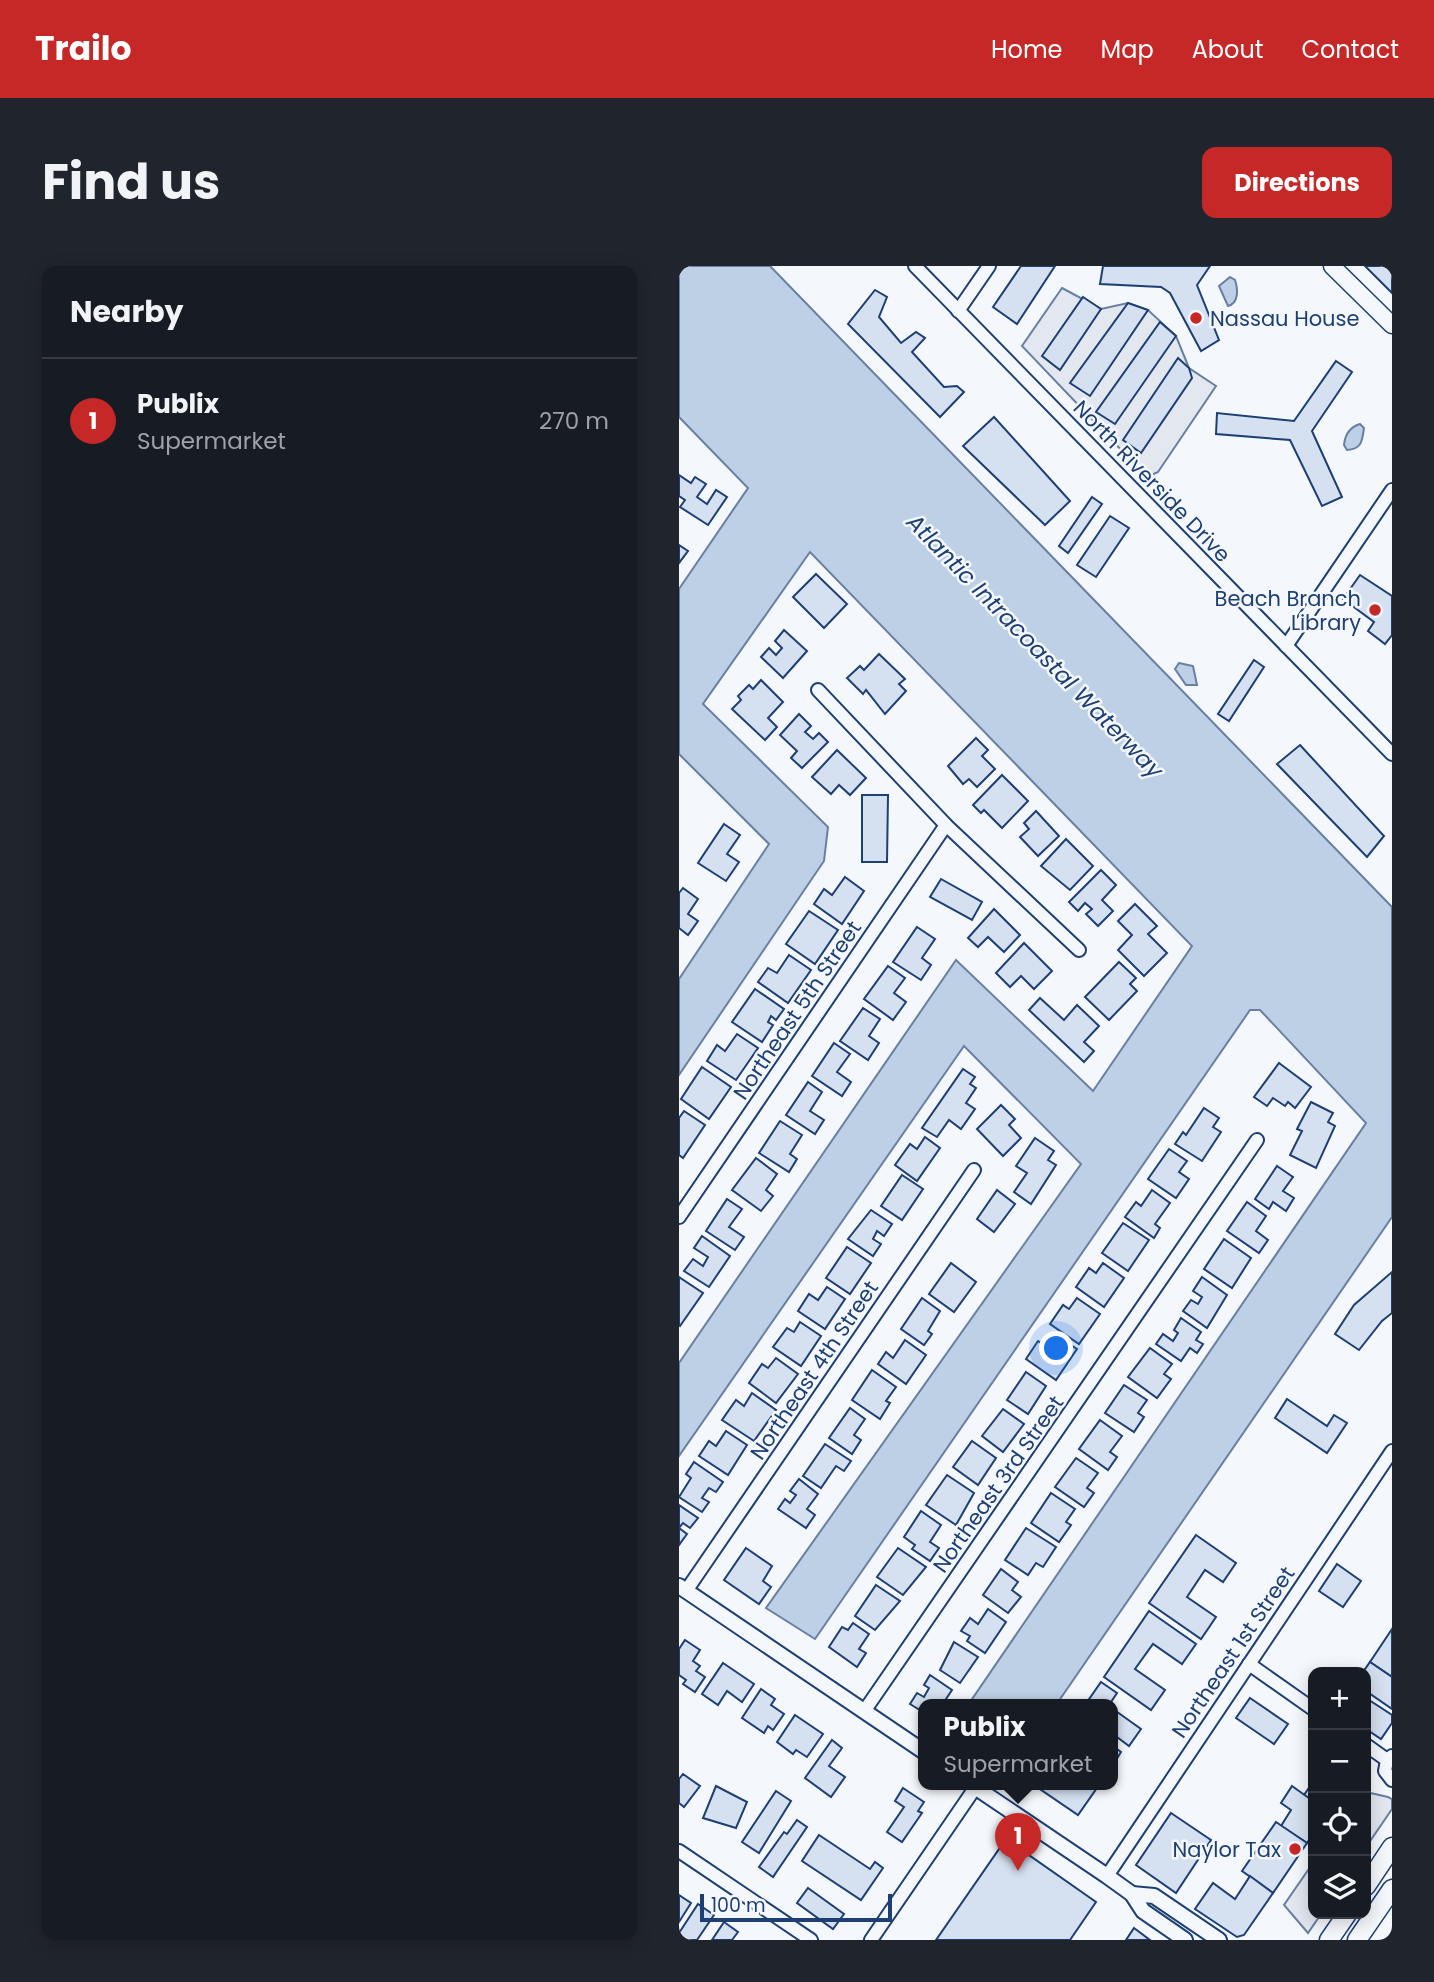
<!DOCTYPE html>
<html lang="en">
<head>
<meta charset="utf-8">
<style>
	body { margin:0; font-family:Poppins,sans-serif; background:#20242c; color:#f1f3f6 }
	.controls { position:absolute; right:21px; bottom:21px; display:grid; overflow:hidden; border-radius:14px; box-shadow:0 4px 18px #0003 }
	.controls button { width:63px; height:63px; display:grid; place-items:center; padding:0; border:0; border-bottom:2px solid #363941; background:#171b24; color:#f1f3f6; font:35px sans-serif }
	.scale { position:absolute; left:21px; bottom:18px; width:192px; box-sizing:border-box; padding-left:7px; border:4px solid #1d3f73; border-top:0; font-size:19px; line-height:24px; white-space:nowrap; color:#1d3f73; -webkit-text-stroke:5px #f4f7fb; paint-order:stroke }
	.you { position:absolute; left:378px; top:1083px; width:24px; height:24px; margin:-18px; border:5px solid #fff; border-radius:50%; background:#1a73e8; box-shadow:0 0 0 10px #1a73e833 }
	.badge { display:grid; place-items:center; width:46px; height:46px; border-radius:50%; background:#c62828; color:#fff; font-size:23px; font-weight:700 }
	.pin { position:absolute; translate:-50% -58px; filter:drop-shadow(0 2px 4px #0008) }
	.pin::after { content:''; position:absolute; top:37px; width:24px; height:21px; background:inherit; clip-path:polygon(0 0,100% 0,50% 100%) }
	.popup { position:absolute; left:239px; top:1433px; width:200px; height:91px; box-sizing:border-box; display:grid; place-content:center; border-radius:14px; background:#171b24; filter:drop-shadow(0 2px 5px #0005); font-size:23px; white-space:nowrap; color:#9ea1a6 }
	.popup b { font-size:26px; color:#f1f3f6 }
	.popup::after { content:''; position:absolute; left:50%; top:100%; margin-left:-14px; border:14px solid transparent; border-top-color:#171b24 }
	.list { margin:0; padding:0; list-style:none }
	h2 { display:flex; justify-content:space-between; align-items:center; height:91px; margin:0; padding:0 28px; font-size:30px }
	h2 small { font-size:23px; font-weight:400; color:#9ea1a6 }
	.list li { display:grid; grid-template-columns:46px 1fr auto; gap:21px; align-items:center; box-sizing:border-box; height:126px; padding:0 28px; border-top:2px solid #363941 }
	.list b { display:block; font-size:26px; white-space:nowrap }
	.list p { margin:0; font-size:23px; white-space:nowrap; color:#9ea1a6 }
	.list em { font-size:23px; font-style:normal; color:#9ea1a6 }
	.icon { flex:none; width:38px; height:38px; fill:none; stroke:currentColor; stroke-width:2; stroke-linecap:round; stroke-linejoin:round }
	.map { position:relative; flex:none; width:713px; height:1674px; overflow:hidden; border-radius:14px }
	header { display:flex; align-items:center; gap:42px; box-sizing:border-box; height:98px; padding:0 35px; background:#c62828; color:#fff }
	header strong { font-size:33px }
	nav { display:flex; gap:38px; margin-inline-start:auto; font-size:24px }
	.intro { display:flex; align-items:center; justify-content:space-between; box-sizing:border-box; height:168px; padding:0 42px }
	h1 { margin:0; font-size:49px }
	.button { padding:18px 32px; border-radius:14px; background:#c62828; color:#fff; font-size:24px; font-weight:700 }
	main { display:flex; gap:42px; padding:0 42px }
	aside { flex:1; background:#171b24; border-radius:14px; box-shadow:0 4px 18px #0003 }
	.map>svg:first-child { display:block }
	.parking { fill:#e3e8f0; stroke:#687fa3; stroke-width:2 }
	.water { fill:#bed0e5; stroke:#687fa3; stroke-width:2 }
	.building { fill:#d5e0f0; stroke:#1d3f73; stroke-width:2 }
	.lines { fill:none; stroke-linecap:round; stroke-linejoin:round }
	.minor-casing { stroke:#1d3f73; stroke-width:16 }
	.tertiary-casing { stroke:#1d3f73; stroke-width:18 }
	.secondary-casing { stroke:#1d3f73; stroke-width:19 }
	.primary-casing { stroke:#1d3f73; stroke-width:21 }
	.minor { stroke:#f4f7fb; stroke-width:12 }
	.tertiary { stroke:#f4f7fb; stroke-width:14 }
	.secondary { stroke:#f4f7fb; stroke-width:16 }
	.primary { stroke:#f4f7fb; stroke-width:18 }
	.poi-dot { fill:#c62828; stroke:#f4f7fb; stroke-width:2.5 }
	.labels { text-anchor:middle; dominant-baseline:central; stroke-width:5; stroke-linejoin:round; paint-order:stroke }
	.poi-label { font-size:21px; fill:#1d3f73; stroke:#f4f7fb; text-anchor:end }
	.street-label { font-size:21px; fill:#1d3f73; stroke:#f4f7fb }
	.water-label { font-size:23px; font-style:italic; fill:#1d3f73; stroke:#f4f7fb }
</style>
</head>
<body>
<header>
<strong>Trailo</strong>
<nav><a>Home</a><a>Map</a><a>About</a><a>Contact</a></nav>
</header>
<div class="intro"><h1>Find us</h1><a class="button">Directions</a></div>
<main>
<aside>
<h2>Nearby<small></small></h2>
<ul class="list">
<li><span class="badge">1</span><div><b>Publix</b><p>Supermarket</p></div><em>270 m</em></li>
</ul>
</aside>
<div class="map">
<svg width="713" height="1674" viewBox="0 0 713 1674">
	<rect width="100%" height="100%" fill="#f4f7fb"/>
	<g class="parking">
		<path d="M383 22 422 43 449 37 469 44 497 70 510 102 537 120 479 206 468 211 343 80Z"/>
		<path d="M687 1526 709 1531 713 1533V1543L687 1581Z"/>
		<path d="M634 1597V1648H642L629 1667 605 1639Z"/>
	</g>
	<g class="water">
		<path d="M0 0H91L713 641V951L377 1439H289L687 857 581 744H571L136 1373 87 1342 402 898 285 780 0 1190V1097L277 694 414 825 513 680 131 286 24 438 149 561 145 595 0 809V713L90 578 0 488V323L69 222 0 151Z"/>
		<path d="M551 11 556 14C559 23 560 37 549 40L540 20Z"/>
		<path d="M681 158 685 162C683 175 683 183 668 184L665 179C666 169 671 161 681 158Z"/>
		<path d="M500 397 514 400 518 419H507L496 403Z"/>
	</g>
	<g class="building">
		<path d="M342 0H376L338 58 314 41Z"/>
		<path d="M424 0H531L518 19 540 74 522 85 491 27 482 21 421 18Z"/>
		<path d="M686 0H713V27Z"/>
		<path d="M196 24 208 31 200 51 222 77 237 66 246 72 233 86 265 121 278 120 285 126 261 151 169 58Z"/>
		<path d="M404 31 422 43 381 104 363 90Z"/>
		<path d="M449 37 469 44 411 130 391 117Z"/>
		<path d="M481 56 497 70 436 158 417 146Z"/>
		<path d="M499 92 510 102 513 112 462 187 444 174Z"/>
		<path d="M657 95 673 106 633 165 663 231 643 240 611 174 537 168 538 147 615 155Z"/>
		<path d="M315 151 391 235 366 259 284 180Z"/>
		<path d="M0 209 12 217 16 211 27 218 18 231 28 238 37 224 48 231 29 259 1 241 6 234 0 230Z"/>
		<path d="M413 231 423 238 389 287 380 280Z"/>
		<path d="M431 250 450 262 417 311 398 299Z"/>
		<path d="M0 279 9 285 0 297Z"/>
		<path d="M137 308 168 338 145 362 114 331Z"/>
		<path d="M681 309 713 330V369L706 378 689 365 695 356 664 333Z"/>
		<path d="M105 364 128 385 104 412 82 391 90 382 97 389 103 382 96 375Z"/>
		<path d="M200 388 226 413 220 418 227 425 206 448 187 424 184 428 168 412 181 400 185 404Z"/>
		<path d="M575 394 585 401 550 455 539 448Z"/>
		<path d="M82 414 104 436 89 452 98 461 86 474 53 443 62 434 59 430 70 419 74 423Z"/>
		<path d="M120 448 132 460 126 466 134 473 140 467 149 476 123 502 112 492 118 485 101 469Z"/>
		<path d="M297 472 309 484 303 490 316 503 298 521 290 513 284 518 269 500Z"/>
		<path d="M621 479 705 570 688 591 598 498Z"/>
		<path d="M158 484 187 512 171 529 160 519 152 528 133 511Z"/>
		<path d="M323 509 349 535 323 562 305 544 302 547 294 539Z"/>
		<path d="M183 529H209L208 596H183Z"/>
		<path d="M357 545 380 570 359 590 341 571 350 563 345 557Z"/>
		<path d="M45 558 61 569 48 588 60 596 47 615 19 597Z"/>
		<path d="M387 573 414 600 391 624 362 600Z"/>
		<path d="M422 604 437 619 423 634 434 645 419 660 407 648 413 643 406 637 399 645 390 636Z"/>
		<path d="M166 611 185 625 163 658 135 638 145 623 153 629Z"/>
		<path d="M262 613 303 636 293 654 251 631Z"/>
		<path d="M4 622 19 633 9 648 19 655 9 669 0 662V627Z"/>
		<path d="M456 638 478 660 469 668 488 687 465 710 439 684 453 669 439 655Z"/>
		<path d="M315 643 341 669 325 686 309 671 299 681 289 672Z"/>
		<path d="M130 645 159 664 136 698 107 678Z"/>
		<path d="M238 661 256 673 243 692 252 699 242 714 214 696Z"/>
		<path d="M345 677 373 705 355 723 342 710 331 721 317 707Z"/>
		<path d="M110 689 132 704 109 737 79 716 89 702 98 707Z"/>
		<path d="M440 696 457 712 451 718 458 725 430 754 406 731Z"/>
		<path d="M209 700 226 712 215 727 227 736 214 754 185 733Z"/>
		<path d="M76 723 105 743 97 754 92 750 89 756 94 759 83 776 53 756Z"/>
		<path d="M361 732 385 754 398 739 420 760 405 776 415 785 405 796 350 744Z"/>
		<path d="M184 742 201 753 190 770 200 777 189 794 161 775Z"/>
		<path d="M58 768 79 782 57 814 28 795 38 779 46 785Z"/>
		<path d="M155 777 171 788 158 806 172 816 163 830 133 810Z"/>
		<path d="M600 797 632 821 616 842 609 836 606 840 594 832 588 840 575 831Z"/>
		<path d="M23 801 52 821 30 853 2 833Z"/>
		<path d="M284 803 296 811 291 818 297 822 287 837 296 843 282 863 270 854 258 871 243 862Z"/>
		<path d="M129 816 143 826 131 845 145 854 136 868 107 849Z"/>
		<path d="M632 836 654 847 649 856 656 860 637 902 611 889 623 865 618 863Z"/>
		<path d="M322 839 336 853 330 859 342 872 324 890 298 863Z"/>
		<path d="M525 842 540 852 534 861 542 866 523 895 496 878 504 866 507 869Z"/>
		<path d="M5 845 26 859 4 892 0 889V852Z"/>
		<path d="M101 855 123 869 111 888 118 893 110 906 80 887Z"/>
		<path d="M246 871 261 882 238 915 216 899 231 878 238 883Z"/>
		<path d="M356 872 375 885 369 894 377 899 352 938 335 926 348 907 337 900Z"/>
		<path d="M490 883 508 895 500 906 510 913 497 932 469 913Z"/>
		<path d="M77 892 98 908 87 924 94 930 82 945 53 924Z"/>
		<path d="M598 900 614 911 604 925 615 932 607 945 594 936 590 943 576 933Z"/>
		<path d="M223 909 244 923 223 954 202 940Z"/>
		<path d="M318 924 336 938 315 966 298 953Z"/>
		<path d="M473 924 491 937 476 958 481 962 475 972 446 951 457 936 462 940Z"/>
		<path d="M48 933 63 943 50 961 65 971 56 984 27 965Z"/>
		<path d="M568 936 587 950 577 965 589 974 580 987 548 965Z"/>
		<path d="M192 944 213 958 205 970 198 965 194 973 202 978 194 990 169 973Z"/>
		<path d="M444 957 470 974 449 1005 423 987Z"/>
		<path d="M23 970 51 990 30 1021 5 1005 14 993 24 1000 29 991 15 982Z"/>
		<path d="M545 973 572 992 553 1022 525 1003Z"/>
		<path d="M168 981 192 997 171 1028 147 1012Z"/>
		<path d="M272 997 297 1016 275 1046 250 1028Z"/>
		<path d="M424 997 445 1012 425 1041 397 1021 410 1002 417 1007Z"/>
		<path d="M713 1006V1047L703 1055 680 1084 656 1068 675 1039Z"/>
		<path d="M0 1011 24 1027 1 1060 0 1059Z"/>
		<path d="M523 1011 548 1029 528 1062 504 1045 512 1034 519 1038 523 1031 514 1025Z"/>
		<path d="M148 1021 166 1033 146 1063 119 1045 130 1028 139 1034Z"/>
		<path d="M243 1032 261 1045 249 1065 253 1068 245 1079 222 1063Z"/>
		<path d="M398 1032 421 1048 400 1078 371 1058 384 1039 390 1043Z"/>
		<path d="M502 1052 522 1066 517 1074 524 1078 518 1087 511 1082 502 1095 477 1078 484 1068 494 1075 499 1067 495 1064Z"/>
		<path d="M121 1056 142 1070 122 1100 94 1081 108 1062 115 1066Z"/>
		<path d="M375 1068 398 1083 377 1114 347 1093 359 1075 367 1080Z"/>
		<path d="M226 1074 247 1089 227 1118 199 1098 207 1086 214 1092Z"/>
		<path d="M471 1082 493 1098 485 1108 492 1113 478 1132 449 1111Z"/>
		<path d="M97 1092 119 1108 97 1137 70 1117 83 1098 89 1102Z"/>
		<path d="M193 1104 217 1121 207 1135 211 1137 201 1153 173 1134Z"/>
		<path d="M347 1106 367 1120 349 1148 328 1134Z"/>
		<path d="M445 1119 468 1134 459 1147 465 1151 455 1166 426 1147Z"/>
		<path d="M73 1127 97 1144 75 1175 43 1154 57 1134 65 1140Z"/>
		<path d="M608 1133 648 1160 655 1149 668 1157 648 1187 596 1152Z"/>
		<path d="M171 1142 186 1153 175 1169 182 1174 173 1188 150 1172Z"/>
		<path d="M324 1143 345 1158 324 1186 303 1170Z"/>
		<path d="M421 1154 443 1170 431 1186 438 1191 429 1204 400 1183Z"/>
		<path d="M47 1165 68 1179 49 1209 20 1190 30 1175 37 1180Z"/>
		<path d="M293 1175 317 1192 299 1219 274 1201Z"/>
		<path d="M146 1178 172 1195 165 1205 157 1200 142 1222 124 1210Z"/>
		<path d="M397 1192 419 1207 408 1222 415 1227 405 1241 376 1221Z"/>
		<path d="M15 1196 44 1216 37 1226 30 1222 23 1232 30 1236 23 1246 0 1231 12 1212 7 1208Z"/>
		<path d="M268 1209 295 1227 277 1259 247 1239Z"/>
		<path d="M120 1213 139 1228 128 1243 136 1249 127 1262 99 1243 106 1233 111 1237 117 1229 111 1225Z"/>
		<path d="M372 1227 396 1243 387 1256 392 1259 380 1276 352 1257Z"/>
		<path d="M0 1239 19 1252 11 1262 4 1257 0 1262 8 1268 0 1279Z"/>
		<path d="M242 1245 262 1259 251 1276 260 1282 251 1295 233 1283 236 1279 225 1271Z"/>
		<path d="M347 1262 377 1281 364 1301 357 1297 349 1309 326 1294Z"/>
		<path d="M517 1269 557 1297 544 1316 526 1304 508 1331 537 1351 522 1373 470 1337Z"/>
		<path d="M67 1282 93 1300 84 1315 92 1321 80 1338 45 1314Z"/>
		<path d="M219 1282 247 1301 224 1329 198 1311Z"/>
		<path d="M658 1298 682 1315 664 1341 640 1325Z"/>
		<path d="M322 1303 339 1316 333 1324 342 1331 329 1347 304 1329Z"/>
		<path d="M197 1319 221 1335 196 1364 176 1350Z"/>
		<path d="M309 1343 327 1356 306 1387 288 1375 291 1370 282 1365 291 1352 299 1358Z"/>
		<path d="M470 1345 517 1378 503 1398 474 1378 456 1403 486 1424 472 1444 425 1411Z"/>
		<path d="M174 1357 190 1368 180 1383 187 1387 178 1401 150 1381 163 1361 169 1364Z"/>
		<path d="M713 1363V1411L691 1396Z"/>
		<path d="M6 1374 21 1384 14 1395 21 1400 17 1405 26 1411 16 1426 4 1418 7 1414 0 1409V1383Z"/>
		<path d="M275 1376 299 1391 281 1417 261 1404Z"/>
		<path d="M691 1396 713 1411V1443L687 1425V1406H684Z"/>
		<path d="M44 1397 75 1418 63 1436 48 1425 39 1439 23 1428Z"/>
		<path d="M251 1409 273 1424 263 1439H244V1446L231 1438 238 1427 245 1431 250 1422 245 1419Z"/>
		<path d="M422 1416 438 1427 430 1439H406Z"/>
		<path d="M82 1423 96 1433 92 1439 105 1448 94 1464 89 1460 85 1467 63 1452Z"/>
		<path d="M571 1432 609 1458 595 1478 557 1452Z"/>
		<path d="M687 1432 713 1449V1457L702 1473 687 1463Z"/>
		<path d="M434 1443 462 1463 450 1480 434 1468Z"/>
		<path d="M116 1449 144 1468 128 1491 117 1484 114 1488 98 1476Z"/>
		<path d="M153 1474 163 1482 150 1500 166 1511 152 1531 126 1512Z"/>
		<path d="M434 1480 442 1486 434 1499Z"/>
		<path d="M4 1508 21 1520 5 1541 0 1537V1513Z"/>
		<path d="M634 1516V1535L625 1529Z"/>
		<path d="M355 1519 392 1520 420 1519 399 1549Z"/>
		<path d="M37 1520 68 1536 57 1562 24 1552Z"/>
		<path d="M613 1520 634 1535V1568L628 1577 602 1560 612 1544 602 1537Z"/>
		<path d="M224 1522 245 1536 239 1545 243 1547 223 1576 208 1566 225 1541 216 1535Z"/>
		<path d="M97 1525 112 1535 80 1587 63 1576Z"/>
		<path d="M492 1547 532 1574 497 1627 457 1599Z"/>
		<path d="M118 1554 128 1561 94 1611 80 1601 105 1566 108 1568Z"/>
		<path d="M597 1556 628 1577 594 1627 563 1605Z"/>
		<path d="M140 1569 191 1603 196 1596 204 1602 182 1634 123 1595Z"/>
		<path d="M327 1573 417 1636 391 1674H257Z"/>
		<path d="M571 1610 594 1627 565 1669 558 1671 516 1643 534 1617 556 1633Z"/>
		<path d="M129 1622 165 1648 154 1663 118 1637Z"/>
		<path d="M0 1629 12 1637 0 1656Z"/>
		<path d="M19 1638 35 1649 18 1674H0V1667Z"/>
		<path d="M45 1656 59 1666 53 1674H33Z"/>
		<path d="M455 1662 471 1674H447Z"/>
	</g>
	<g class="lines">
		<defs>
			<g id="minor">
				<path d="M236 0 713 488"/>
				<path d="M279 45 310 0"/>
				<path d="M607 380 713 224"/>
				<path d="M139 424 267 559 400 684"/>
				<path d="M0 951 267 559"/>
				<path d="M7 1325 295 904"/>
				<path d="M570 1398 634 1443"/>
				<path d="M186 1444 578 874"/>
				<path d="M687 1479 708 1494"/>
				<path d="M713 1490 708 1494 706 1505 713 1514"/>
				<path d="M0 1585 132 1674"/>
				<path d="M428 1610 713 1185"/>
				<path d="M192 1674 296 1522"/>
			</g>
			<g id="tertiary">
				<path d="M0 1320 244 1485"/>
				<path d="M293 1519 428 1610 453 1628 464 1645 506 1674"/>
				<path d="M453 1628 475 1630 540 1674"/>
			</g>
			<path id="secondary" d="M653 0 713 59"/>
			<g id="primary">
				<path d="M687 1620 713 1581"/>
				<path d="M650 1674 668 1648"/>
				<path d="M678 1674 713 1623"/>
			</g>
		</defs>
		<use href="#minor" class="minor-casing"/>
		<use href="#tertiary" class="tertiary-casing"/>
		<use href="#secondary" class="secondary-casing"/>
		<use href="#primary" class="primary-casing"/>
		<use href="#minor" class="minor"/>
		<use href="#tertiary" class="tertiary"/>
		<use href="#secondary" class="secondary"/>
		<use href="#primary" class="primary"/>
	</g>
	<g class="poi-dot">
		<circle cx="517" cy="52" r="7"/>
		<circle cx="696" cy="344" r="7"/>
		<circle cx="616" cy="1583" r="7"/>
	</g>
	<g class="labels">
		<g class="poi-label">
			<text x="531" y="52" text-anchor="start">Nassau House</text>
			<text x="682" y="332">Beach Branch<tspan x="682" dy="24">Library</tspan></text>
			<text x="602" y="1583">Naylor Tax</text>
		</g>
		<g class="street-label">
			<text transform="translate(473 215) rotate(46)">North Riverside Drive</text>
			<text transform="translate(118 744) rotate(-56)">Northeast 5th Street</text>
			<text transform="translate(135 1104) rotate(-56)">Northeast 4th Street</text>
			<text transform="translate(319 1218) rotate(-55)">Northeast 3rd Street</text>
			<text transform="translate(554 1386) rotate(-56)">Northeast 1st Street</text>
		</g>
		<g class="water-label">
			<text transform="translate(356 380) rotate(46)">Atlantic Intracoastal Waterway</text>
		</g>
	</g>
</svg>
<div class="controls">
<button>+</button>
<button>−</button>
<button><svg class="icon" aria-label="locate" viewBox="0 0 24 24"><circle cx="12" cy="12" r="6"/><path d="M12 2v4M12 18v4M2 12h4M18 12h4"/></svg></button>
<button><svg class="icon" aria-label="layers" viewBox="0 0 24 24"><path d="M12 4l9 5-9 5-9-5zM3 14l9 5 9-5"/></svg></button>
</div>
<div class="scale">100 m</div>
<div class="you"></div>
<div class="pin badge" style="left:339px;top:1605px">1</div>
<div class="popup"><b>Publix</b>Supermarket</div>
</div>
</main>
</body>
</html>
